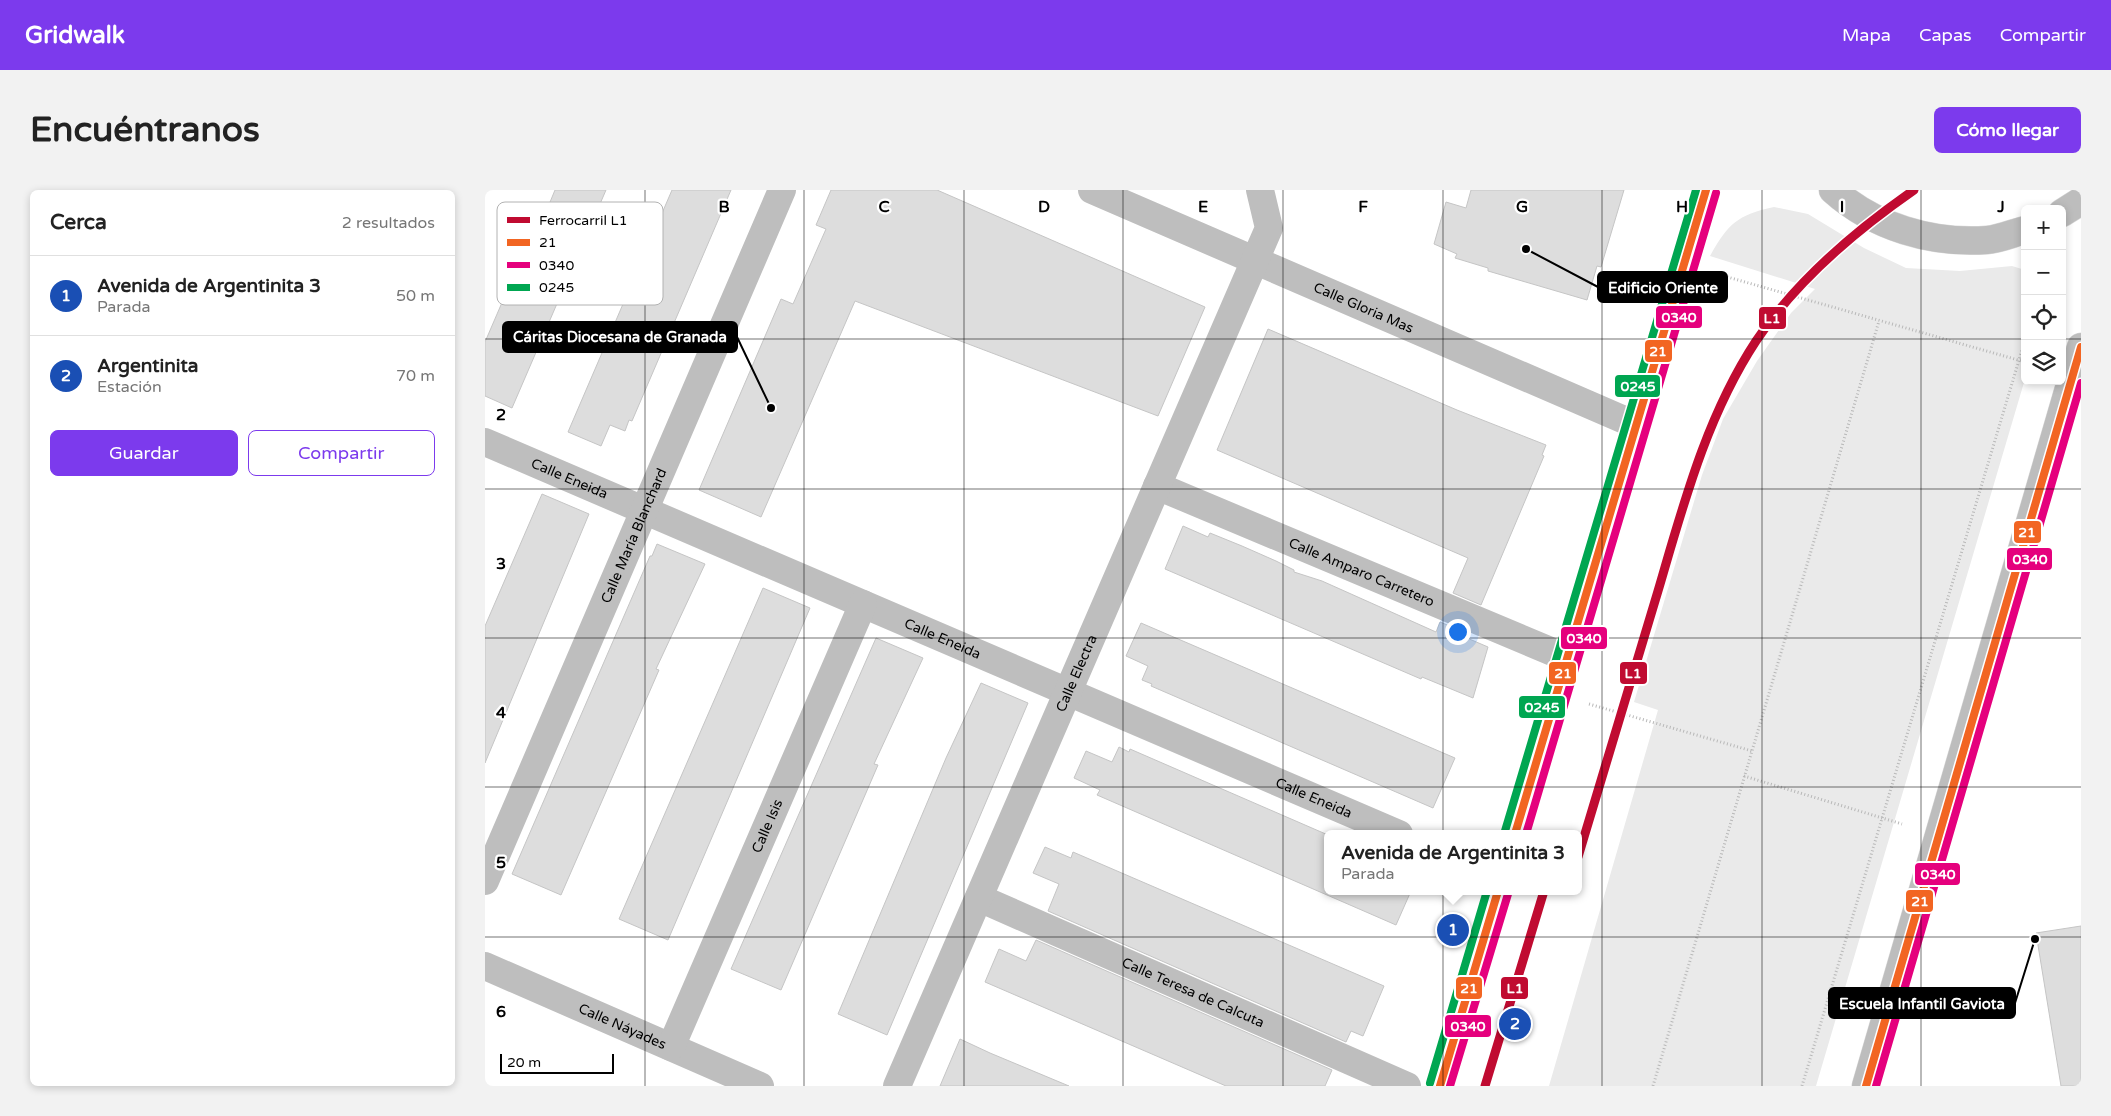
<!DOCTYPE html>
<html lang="es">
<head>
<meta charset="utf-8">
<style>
	body { margin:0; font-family:"Varela Round",sans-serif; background:#f2f2f2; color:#222 }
	.controls { position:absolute; right:15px; top:15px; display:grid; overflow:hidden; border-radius:8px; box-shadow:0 2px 8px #0003 }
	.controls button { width:45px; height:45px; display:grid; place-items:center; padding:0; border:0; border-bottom:1px solid #e0e0e0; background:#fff; color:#222; font:25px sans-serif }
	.scale { position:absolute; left:15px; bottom:12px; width:114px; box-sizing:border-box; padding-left:5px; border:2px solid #000; border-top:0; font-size:14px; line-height:18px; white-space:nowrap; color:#000; -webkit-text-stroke:4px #fff; paint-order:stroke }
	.you { position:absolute; left:972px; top:441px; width:18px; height:18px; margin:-12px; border:4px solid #fff; border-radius:50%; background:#1a73e8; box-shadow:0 0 0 8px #1a73e833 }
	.badge { display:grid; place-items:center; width:32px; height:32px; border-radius:50%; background:#7c3aed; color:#fff; font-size:16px; font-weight:700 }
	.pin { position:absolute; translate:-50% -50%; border:2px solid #fff; box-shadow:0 1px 5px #0006 }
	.popup { position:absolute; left:839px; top:640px; width:258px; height:65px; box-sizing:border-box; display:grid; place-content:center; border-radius:8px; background:#fff; filter:drop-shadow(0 1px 4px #0005); font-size:16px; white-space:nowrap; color:#767676 }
	.popup b { font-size:19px; color:#222 }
	.popup::after { content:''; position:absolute; left:50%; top:100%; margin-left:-10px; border:10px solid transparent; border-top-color:#fff }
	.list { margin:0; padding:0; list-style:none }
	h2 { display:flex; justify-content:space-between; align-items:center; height:65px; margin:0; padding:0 20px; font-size:21px }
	h2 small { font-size:16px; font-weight:400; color:#767676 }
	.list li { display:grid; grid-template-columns:32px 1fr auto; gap:15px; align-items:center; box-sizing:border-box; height:80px; padding:0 20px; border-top:1px solid #e0e0e0 }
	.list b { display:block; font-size:19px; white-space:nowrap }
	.list p { margin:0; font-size:16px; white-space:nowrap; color:#767676 }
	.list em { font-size:16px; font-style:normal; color:#767676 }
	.actions { display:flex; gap:10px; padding:15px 20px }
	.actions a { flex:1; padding:11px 0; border:1px solid #7c3aed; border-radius:8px; text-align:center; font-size:18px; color:#7c3aed }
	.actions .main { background:#7c3aed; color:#fff }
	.icon { flex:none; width:28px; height:28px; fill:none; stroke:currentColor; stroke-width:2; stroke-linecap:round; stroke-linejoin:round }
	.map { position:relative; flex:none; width:1596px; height:896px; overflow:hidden; border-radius:8px }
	header { display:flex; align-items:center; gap:30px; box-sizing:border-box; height:70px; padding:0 25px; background:#7c3aed; color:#fff }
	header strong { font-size:24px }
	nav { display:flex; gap:28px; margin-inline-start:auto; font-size:18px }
	.intro { display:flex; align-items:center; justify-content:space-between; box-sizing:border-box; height:120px; padding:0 30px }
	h1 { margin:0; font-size:35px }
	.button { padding:12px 22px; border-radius:8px; background:#7c3aed; color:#fff; font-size:18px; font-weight:700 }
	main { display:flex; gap:30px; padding:0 30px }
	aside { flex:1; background:#fff; border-radius:8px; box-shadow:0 2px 8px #0003 }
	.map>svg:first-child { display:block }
	.green { fill:#eaeaea }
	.building { fill:#ddd; stroke:#c5c5c5 }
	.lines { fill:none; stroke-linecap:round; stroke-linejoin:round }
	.major-casing { stroke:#dbdbdb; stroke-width:29 }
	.path { stroke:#b8b8b8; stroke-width:3; stroke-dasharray:1 2.5; stroke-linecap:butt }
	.minor { stroke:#bebebe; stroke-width:28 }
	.major { stroke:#bdbdbd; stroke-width:28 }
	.bus-1-casing { stroke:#fff; stroke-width:11 }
	.bus-2-casing { stroke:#fff; stroke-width:11 }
	.bus-3-casing { stroke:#fff; stroke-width:11 }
	.bus-1 { stroke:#f26522; stroke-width:8 }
	.bus-2 { stroke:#e5007d; stroke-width:8 }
	.bus-3 { stroke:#00a651; stroke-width:8 }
	.rail-1-casing { stroke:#fff; stroke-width:12 }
	.rail-1 { stroke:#c00b31; stroke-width:9 }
	.grid { fill:none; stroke:#000; stroke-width:1; stroke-opacity:0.55 }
	.labels { text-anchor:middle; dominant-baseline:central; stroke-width:4.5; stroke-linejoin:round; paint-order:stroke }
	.street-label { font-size:14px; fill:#000; stroke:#fff }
	.key { fill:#fff; stroke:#b2b2b2; stroke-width:1 }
	.key-label { font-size:14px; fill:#000 }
	.grid-label { font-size:16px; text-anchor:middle; font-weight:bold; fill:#000; stroke:#fff; stroke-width:4.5; stroke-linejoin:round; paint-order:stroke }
	.leader { fill:none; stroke:#000; stroke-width:2 }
	.callout-dot { fill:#000; stroke:#fff; stroke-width:2 }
	.callout { fill:#000; stroke:#000; stroke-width:2 }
	.callout-label { font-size:15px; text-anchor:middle; font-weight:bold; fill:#fff }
	.line-badge { stroke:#fff; stroke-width:2 }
	.badge-label { font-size:14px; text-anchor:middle; font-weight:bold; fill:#fff }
</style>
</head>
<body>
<header>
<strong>Gridwalk</strong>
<nav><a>Mapa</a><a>Capas</a><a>Compartir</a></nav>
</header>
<div class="intro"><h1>Encuéntranos</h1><a class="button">Cómo llegar</a></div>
<main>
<aside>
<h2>Cerca<small>2 resultados</small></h2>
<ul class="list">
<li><span class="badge" style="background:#1a4fb4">1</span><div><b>Avenida de Argentinita 3</b><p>Parada</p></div><em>50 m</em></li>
<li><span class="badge" style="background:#1a4fb4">2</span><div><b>Argentinita</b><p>Estación</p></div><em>70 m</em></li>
</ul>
<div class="actions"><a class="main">Guardar</a><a>Compartir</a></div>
</aside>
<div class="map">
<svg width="1596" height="896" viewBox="0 0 1596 896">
	<rect width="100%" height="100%" fill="#fff"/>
	<path class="green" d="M1289 17 1323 24 1379 58 1421 78 1475 81 1527 76 1540 80V189L1331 896H1064L1173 520 1149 512 1217 285 1238 229 1272 171 1306 123 1330 99 1225 66C1243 34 1252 25 1289 17Z"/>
	<g class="building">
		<path d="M70 0H121L27 218 0 206V152L59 15 63 17Z"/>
		<path d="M187 0H246L147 231 144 230 140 241 125 235 116 256 83 242Z"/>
		<path d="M346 0H452L720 117 673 226 370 111 276 327 214 300 296 109 308 114 341 39 331 35Z"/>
		<path d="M986 0H1139L1116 77 1112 76 1102 110 1003 81V78L970 68 972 64 949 54 961 12 981 18Z"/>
		<path d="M783 139 972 220 1061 255 1057 265 1059 266 996 415 968 403 983 368 732 260Z"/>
		<path d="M57 304 104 324 0 573V436Z"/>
		<path d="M698 336 723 347 725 343 757 356 791 371 809 380V382L837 391 951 442 955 432 984 444 982 448 1003 457 988 508 937 487 936 489 680 379Z"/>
		<path d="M172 354 220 374 171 479 174 480 76 705 27 684 165 366H167Z"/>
		<path d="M278 398 325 418 183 750 134 729Z"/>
		<path d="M656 433 970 568 948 618 666 496 667 494 657 490 663 476 641 466Z"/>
		<path d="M391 448 438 468 389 574 393 575 296 800 246 779Z"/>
		<path d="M496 493 543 513 402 845 353 824 461 568Z"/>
		<path d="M634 557 644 562 645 559 843 645V701H926L911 735 612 605 615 600 589 588 601 561 627 572Z"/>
		<path d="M560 657 586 668 588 662 899 796 878 846 866 841 861 852 563 721 574 694 548 683Z"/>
		<path d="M1596 736V896H1576L1551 743Z"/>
		<path d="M551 750 847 880 840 896H741L500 792 514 759 541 771Z"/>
		<path d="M475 849 505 863 584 896H455Z"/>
	</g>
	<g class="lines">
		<defs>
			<g id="major">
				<path d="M1348 0C1389 37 1447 54 1502 50 1515 49 1528 43 1540 40"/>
				<path d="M1577 23 1596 11"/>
				<path d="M1030 644 1221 0"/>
				<path d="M955 896 1013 701"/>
				<path d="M1381 896 1596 157"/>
			</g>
		</defs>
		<use href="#major" class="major-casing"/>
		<g class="path">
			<path d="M1232 84 1540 172"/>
			<path d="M1104 514 1267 561"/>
			<path d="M1259 586 1417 634"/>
			<path d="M1168 896 1394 131"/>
			<path d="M1317 896 1540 150"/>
		</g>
		<g class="minor">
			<path id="s1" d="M607 0 1151 235"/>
			<path id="s2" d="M0 252 914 644"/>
			<path id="s3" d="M672 296 1082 468"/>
			<path id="s4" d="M0 691 297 0"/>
			<path id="s5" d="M494 708 922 896"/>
			<path id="s6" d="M0 776 275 896"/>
			<path id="s7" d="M186 857 378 414"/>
			<path id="s8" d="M412 896 784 38 775 0"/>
		</g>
		<use href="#major" class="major"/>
		<defs>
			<g id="bus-1">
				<path d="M1030 644 1221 0"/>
				<path d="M955 896 1013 701"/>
				<path d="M1381 896 1596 157"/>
			</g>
			<g id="bus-2">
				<path d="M1041 644 1231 3"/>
				<path d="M965 896 1023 704"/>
				<path d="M1391 896 1596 193"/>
			</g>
			<g id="bus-3">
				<path d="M1020 641 1211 0"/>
				<path d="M945 893 1002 701"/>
			</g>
		</defs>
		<use href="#bus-1" class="bus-1-casing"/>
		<use href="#bus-2" class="bus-2-casing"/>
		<use href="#bus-3" class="bus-3-casing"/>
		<use href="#bus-1" class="bus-1"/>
		<use href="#bus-2" class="bus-2"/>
		<use href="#bus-3" class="bus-3"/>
		<defs>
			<g id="rail-1">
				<path d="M1093 667C1120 578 1146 490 1173 401 1198 316 1221 227 1271 151 1311 91 1370 41 1429 0"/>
				<path d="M1000 896 1059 701"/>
			</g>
		</defs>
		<use href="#rail-1" class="rail-1-casing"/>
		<use href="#rail-1" class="rail-1"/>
	</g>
	<path class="grid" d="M160 0V896M319 0V896M479 0V896M638 0V896M798 0V896M958 0V896M1117 0V896M1277 0V896M1436 0V896M0 149H1540M1577 149H1596M0 299H1596M0 448H1596M0 597H1596M0 747H1596"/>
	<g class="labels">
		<g class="street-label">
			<text stroke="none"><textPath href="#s1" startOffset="296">Calle Gloria Mas</textPath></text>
			<text stroke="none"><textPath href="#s2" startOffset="92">Calle Eneida</textPath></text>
			<text stroke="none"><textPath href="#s4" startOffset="376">Calle María Blanchard</textPath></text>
			<text stroke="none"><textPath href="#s3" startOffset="222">Calle Amparo Carretero</textPath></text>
			<text stroke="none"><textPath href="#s2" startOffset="498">Calle Eneida</textPath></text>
			<text stroke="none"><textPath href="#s8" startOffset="450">Calle Electra</textPath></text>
			<text stroke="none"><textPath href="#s2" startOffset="902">Calle Eneida</textPath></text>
			<text stroke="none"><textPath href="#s7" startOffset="241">Calle Isis</textPath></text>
			<text stroke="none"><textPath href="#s5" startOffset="234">Calle Teresa de Calcuta</textPath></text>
			<text stroke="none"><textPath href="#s6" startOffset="150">Calle Náyades</textPath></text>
		</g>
	</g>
	<rect x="12" y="12" width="166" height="103" rx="8" class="key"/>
	<rect x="22" y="27" width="23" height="6" fill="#c00b31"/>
	<rect x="22" y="49" width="23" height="7" fill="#f26522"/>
	<rect x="22" y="72" width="23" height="6" fill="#e5007d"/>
	<rect x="22" y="94" width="23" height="7" fill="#00a651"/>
	<g class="key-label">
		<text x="54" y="35">Ferrocarril L1</text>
		<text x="54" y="57">21</text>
		<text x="54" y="80">0340</text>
		<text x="54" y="102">0245</text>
	</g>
	<g class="grid-label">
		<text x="239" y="22">B</text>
		<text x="399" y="22">C</text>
		<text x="559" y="22">D</text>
		<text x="718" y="22">E</text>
		<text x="878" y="22">F</text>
		<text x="1037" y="22">G</text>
		<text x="1197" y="22">H</text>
		<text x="1357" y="22">I</text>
		<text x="1516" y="22">J</text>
		<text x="16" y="230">2</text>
		<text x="16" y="379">3</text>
		<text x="16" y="528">4</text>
		<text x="16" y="678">5</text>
		<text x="16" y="827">6</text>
	</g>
	<path class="leader" d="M1041 59L1113 97M286 218L252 147M1550 749L1530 813"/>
	<g class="callout-dot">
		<circle cx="1041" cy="59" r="5"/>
		<circle cx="286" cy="218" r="5"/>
		<circle cx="1550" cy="749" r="5"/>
	</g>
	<g class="callout">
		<rect x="1113" y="82" width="129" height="30" rx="5"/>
		<rect x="18" y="132" width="234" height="30" rx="5"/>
		<rect x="1344" y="798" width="186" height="30" rx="5"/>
	</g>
	<g class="callout-label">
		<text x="1178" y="103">Edificio Oriente</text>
		<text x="135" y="152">Cáritas Diocesana de Granada</text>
		<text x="1437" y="819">Escuela Infantil Gaviota</text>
	</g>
	<g class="line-badge">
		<rect x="1170" y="115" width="48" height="24" rx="5" fill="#e5007d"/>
		<rect x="1273" y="116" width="29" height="24" rx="5" fill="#c00b31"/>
		<rect x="1159" y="149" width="29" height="24" rx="5" fill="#f26522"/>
		<rect x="1129" y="184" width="47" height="24" rx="5" fill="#00a651"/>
		<rect x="1528" y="330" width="29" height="24" rx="5" fill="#f26522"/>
		<rect x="1521" y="357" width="47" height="24" rx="5" fill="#e5007d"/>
		<rect x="1075" y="436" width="48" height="24" rx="5" fill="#e5007d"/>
		<rect x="1063" y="471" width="29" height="24" rx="5" fill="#f26522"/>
		<rect x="1134" y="471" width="29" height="24" rx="5" fill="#c00b31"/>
		<rect x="1033" y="505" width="48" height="24" rx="5" fill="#00a651"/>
		<rect x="1429" y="672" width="47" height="24" rx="5" fill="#e5007d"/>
		<rect x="1420" y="699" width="29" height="24" rx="5" fill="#f26522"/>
		<rect x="970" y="786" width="28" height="24" rx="5" fill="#f26522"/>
		<rect x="1015" y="786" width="29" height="24" rx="5" fill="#c00b31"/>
		<rect x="959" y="824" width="48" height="24" rx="5" fill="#e5007d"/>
	</g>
	<g class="badge-label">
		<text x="1194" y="132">0340</text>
		<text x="1287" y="133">L1</text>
		<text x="1173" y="166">21</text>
		<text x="1153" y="201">0245</text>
		<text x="1542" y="347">21</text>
		<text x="1545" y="374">0340</text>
		<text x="1099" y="453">0340</text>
		<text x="1078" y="488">21</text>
		<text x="1148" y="488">L1</text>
		<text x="1057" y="522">0245</text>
		<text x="1453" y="689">0340</text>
		<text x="1435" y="716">21</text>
		<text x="984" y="803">21</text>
		<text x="1030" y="803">L1</text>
		<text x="983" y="841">0340</text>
	</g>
</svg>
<div class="controls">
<button>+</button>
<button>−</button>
<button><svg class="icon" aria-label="locate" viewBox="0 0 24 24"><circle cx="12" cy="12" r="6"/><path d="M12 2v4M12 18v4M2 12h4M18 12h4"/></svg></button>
<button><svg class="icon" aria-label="layers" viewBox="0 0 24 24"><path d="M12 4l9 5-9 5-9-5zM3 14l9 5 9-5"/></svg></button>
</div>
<div class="scale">20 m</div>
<div class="you"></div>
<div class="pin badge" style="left:968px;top:740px;background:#1a4fb4">1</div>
<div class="popup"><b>Avenida de Argentinita 3</b>Parada</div>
<div class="pin badge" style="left:1030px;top:834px;background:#1a4fb4">2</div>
</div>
</main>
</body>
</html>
